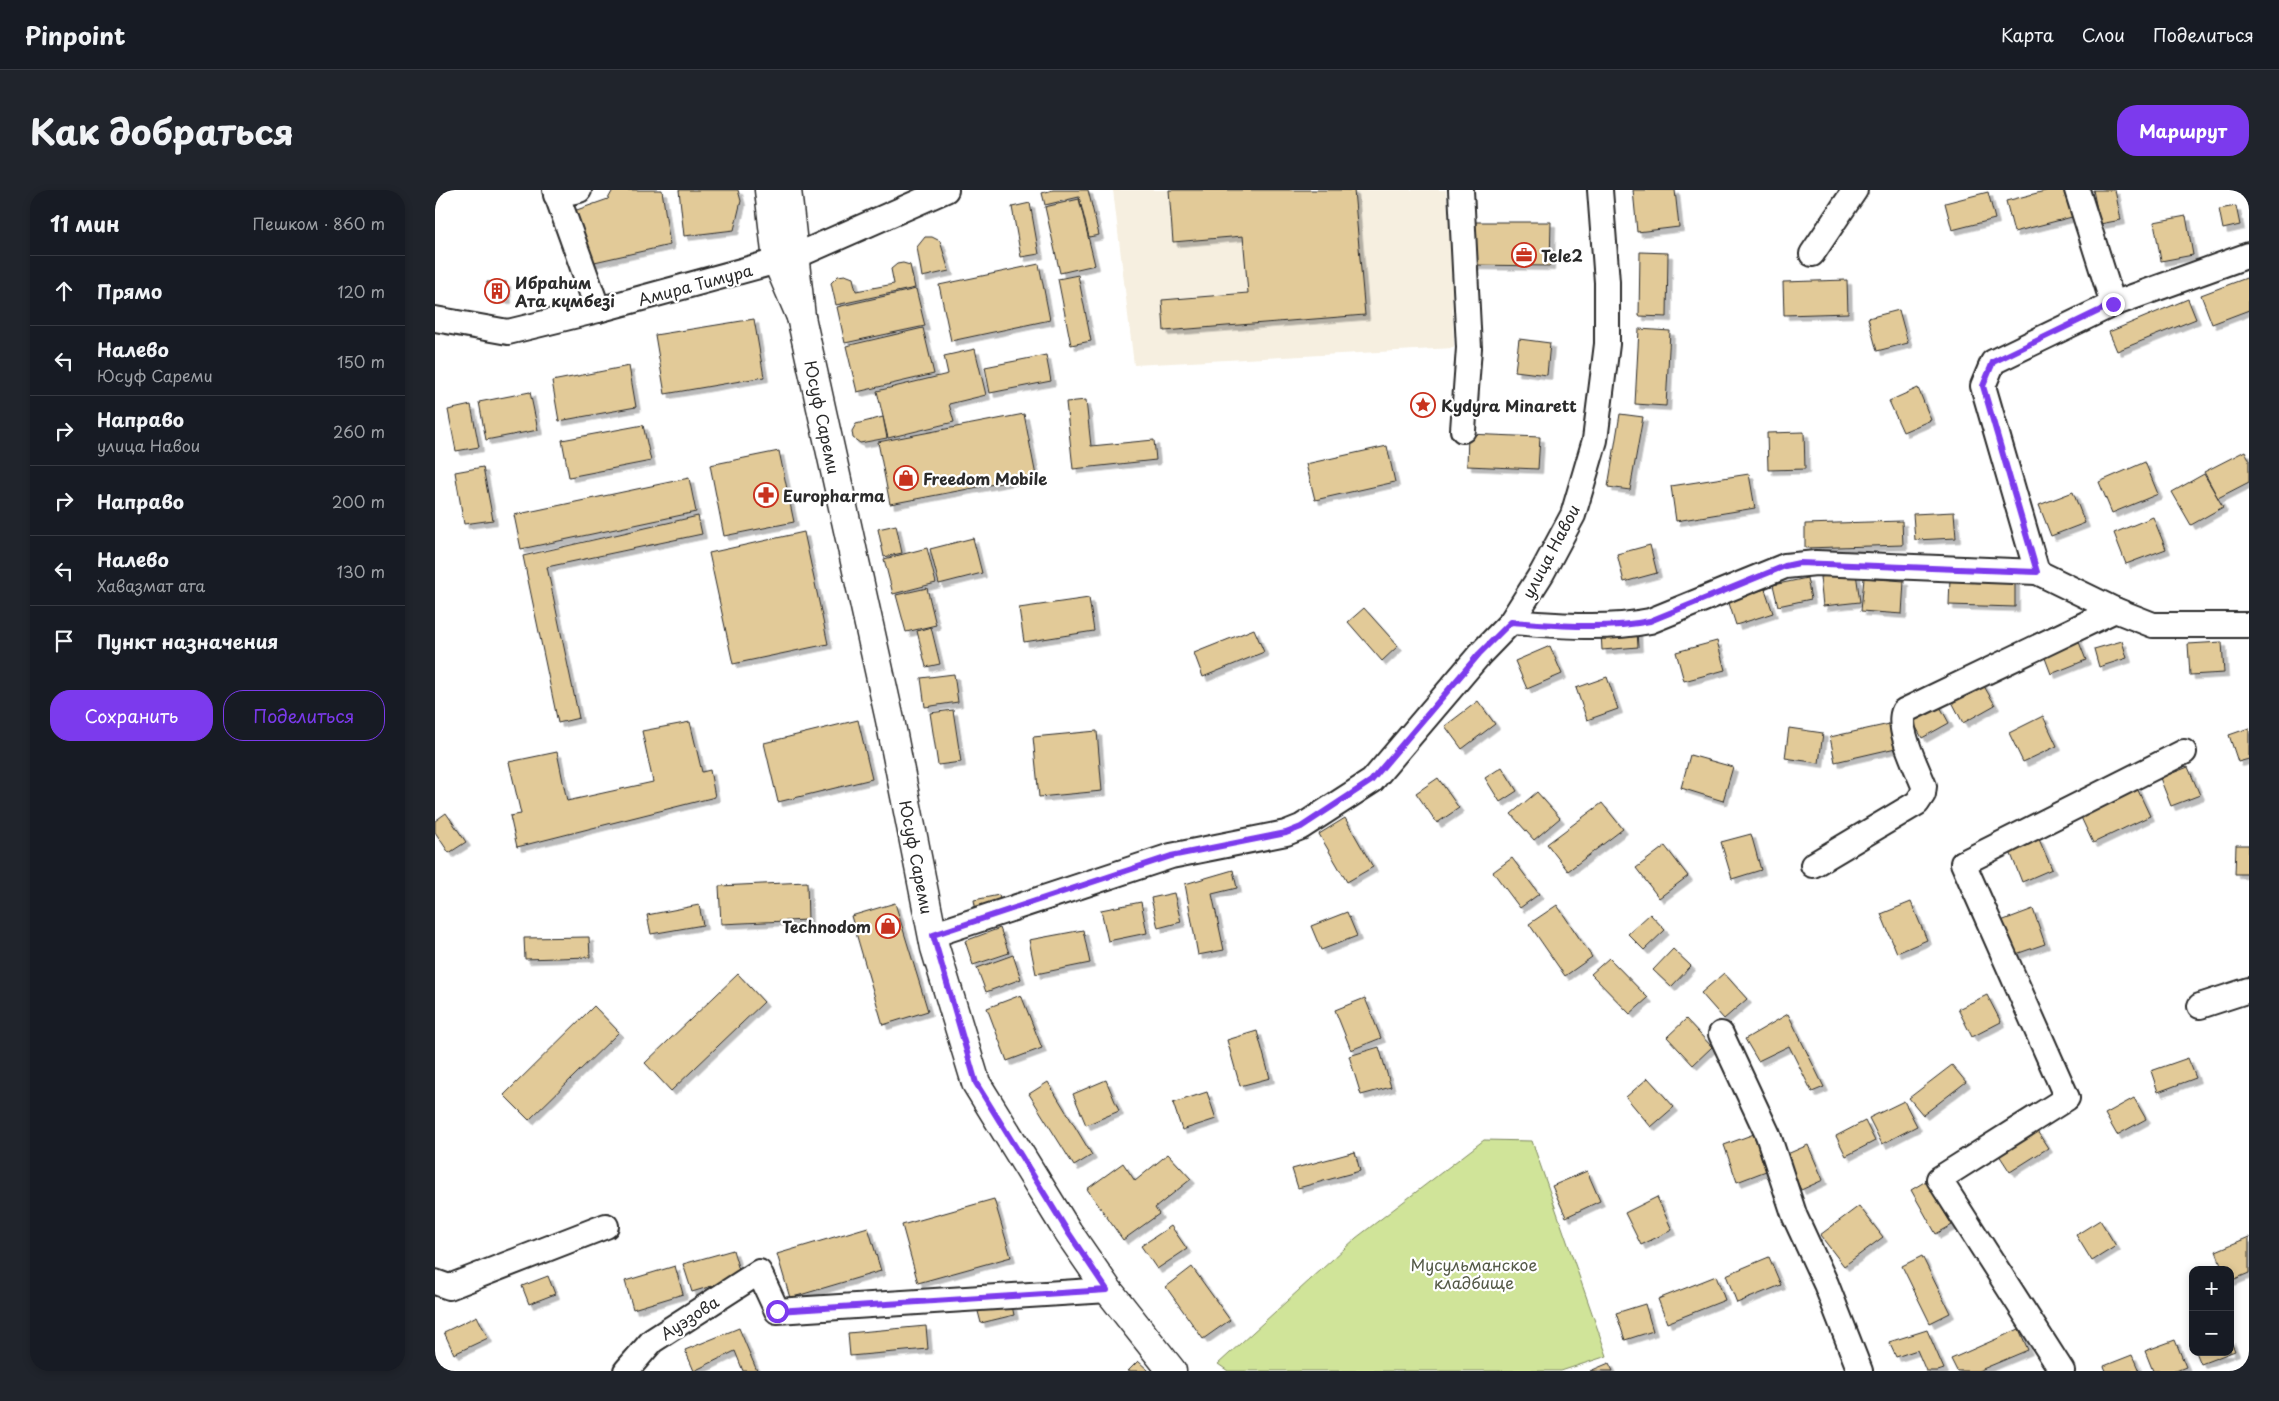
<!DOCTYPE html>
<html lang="ru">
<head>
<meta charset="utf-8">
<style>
	body { margin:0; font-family:"Playpen Sans",sans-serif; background:#20242c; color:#f1f3f6 }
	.controls { position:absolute; right:15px; bottom:15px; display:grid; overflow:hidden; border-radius:10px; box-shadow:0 2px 8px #0003 }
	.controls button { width:45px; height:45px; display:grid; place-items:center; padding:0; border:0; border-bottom:1px solid #363941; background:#171b24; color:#f1f3f6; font:25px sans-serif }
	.stop { position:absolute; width:15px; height:15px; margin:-11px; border:4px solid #7c3aed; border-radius:50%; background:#fff }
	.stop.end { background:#7c3aed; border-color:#fff; box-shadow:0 1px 5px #0008 }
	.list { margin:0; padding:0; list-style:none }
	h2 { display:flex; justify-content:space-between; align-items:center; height:65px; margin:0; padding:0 20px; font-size:21px }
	h2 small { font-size:16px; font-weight:400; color:#9ea1a6 }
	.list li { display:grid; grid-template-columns:32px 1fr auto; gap:15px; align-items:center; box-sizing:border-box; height:70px; padding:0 20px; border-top:1px solid #363941 }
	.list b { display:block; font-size:19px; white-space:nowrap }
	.list p { margin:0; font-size:16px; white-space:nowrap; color:#9ea1a6 }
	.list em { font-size:16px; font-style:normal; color:#9ea1a6 }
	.actions { display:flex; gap:10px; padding:15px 20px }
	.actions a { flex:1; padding:11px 0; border:1px solid #7c3aed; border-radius:20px; text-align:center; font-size:18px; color:#7c3aed }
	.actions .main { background:#7c3aed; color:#fff }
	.icon { flex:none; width:28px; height:28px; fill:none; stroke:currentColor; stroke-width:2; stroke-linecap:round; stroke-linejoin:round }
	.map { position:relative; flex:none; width:1814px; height:1181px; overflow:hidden; border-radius:20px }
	header { display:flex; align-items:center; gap:30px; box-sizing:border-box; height:70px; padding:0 25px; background:#171b24; border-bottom:1px solid #363941 }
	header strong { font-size:24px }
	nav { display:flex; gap:28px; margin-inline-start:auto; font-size:18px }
	.intro { display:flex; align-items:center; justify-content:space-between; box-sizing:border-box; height:120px; padding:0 30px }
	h1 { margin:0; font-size:35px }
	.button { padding:12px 22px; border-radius:20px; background:#7c3aed; color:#fff; font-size:18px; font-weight:700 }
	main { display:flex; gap:30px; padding:0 30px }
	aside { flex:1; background:#171b24; border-radius:20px; box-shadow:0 2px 8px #0003 }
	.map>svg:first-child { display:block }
	.built { fill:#f6efe0 }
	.green { fill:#d0e499; stroke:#7e8862 }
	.building { fill:#e2ca98; stroke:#2b2b2b; filter:url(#shadow) }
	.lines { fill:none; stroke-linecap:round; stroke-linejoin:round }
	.minor-casing { stroke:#2b2b2b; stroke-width:28 }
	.major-casing { stroke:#2b2b2b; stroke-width:31 }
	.minor { stroke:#fff; stroke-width:24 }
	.major { stroke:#fff; stroke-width:28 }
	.route { stroke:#7c3aed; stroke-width:6 }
	.labels { text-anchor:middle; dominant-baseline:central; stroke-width:4.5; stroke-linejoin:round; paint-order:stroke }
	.poi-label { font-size:16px; font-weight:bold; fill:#2b2b2b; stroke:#fff; text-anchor:start }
	.street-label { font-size:16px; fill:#2b2b2b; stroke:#fff }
	.park-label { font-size:16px; fill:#545946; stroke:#fff }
</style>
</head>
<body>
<header>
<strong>Pinpoint</strong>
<nav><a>Карта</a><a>Слои</a><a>Поделиться</a></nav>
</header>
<div class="intro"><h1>Как добраться</h1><a class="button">Маршрут</a></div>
<main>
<aside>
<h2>11 мин<small>Пешком · 860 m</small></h2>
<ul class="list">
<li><svg class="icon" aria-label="ahead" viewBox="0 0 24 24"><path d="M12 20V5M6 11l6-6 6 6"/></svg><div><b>Прямо</b></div><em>120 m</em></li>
<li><svg class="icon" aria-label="left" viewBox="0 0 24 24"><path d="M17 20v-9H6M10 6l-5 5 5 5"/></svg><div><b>Налево</b><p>Юсуф Сареми</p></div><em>150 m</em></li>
<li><svg class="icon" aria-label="right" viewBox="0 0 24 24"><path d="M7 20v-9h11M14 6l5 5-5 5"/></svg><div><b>Направо</b><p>улица Навои</p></div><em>260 m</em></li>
<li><svg class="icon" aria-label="right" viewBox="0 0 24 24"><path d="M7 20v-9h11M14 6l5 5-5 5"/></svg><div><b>Направо</b></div><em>200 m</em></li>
<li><svg class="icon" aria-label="left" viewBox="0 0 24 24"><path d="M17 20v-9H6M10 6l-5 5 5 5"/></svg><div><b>Налево</b><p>Хавазмат ата</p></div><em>130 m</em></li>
<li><svg class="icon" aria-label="arrive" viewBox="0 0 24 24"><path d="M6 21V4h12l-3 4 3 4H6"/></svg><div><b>Пункт назначения</b></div></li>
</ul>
<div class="actions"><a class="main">Сохранить</a><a>Поделиться</a></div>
</aside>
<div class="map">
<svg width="1814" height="1181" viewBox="0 0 1814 1181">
	<defs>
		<filter id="shadow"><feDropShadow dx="4.5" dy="4.5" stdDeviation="0" flood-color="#0004"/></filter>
	</defs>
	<rect width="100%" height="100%" fill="#fff"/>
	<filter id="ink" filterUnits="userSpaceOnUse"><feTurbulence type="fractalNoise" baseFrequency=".02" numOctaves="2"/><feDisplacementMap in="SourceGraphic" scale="10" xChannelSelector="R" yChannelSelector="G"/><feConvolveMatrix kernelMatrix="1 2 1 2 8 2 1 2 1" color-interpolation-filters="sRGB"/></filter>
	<g filter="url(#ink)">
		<path class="built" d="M678 0H1011L1015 45 1019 158 699 175Z"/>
		<path class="green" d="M1049 950 1097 951 1172 1166 1126 1181H793L783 1174 921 1048Z"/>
		<g class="building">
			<path d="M178 0H227L235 55 155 73 136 22 173 9Z"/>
			<path d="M244 0H303L306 11 299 40 249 46Z"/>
			<path d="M618 0H653L664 45 654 47 644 7 610 15 607 3Z"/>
			<path d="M734 0H919L930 125 729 141 727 110 813 103 808 46 738 52Z"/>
			<path d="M1198 0H1240L1244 37 1202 42Z"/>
			<path d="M1614 0H1630L1637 27 1579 42 1571 11Z"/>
			<path d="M1658 0H1680L1686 30 1665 34Z"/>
			<path d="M1553 2 1560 29 1517 40 1510 13Z"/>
			<path d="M644 9 660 75 625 83 610 17Z"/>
			<path d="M595 13 604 64 586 67 577 17Z"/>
			<path d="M1801 16 1805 35 1788 39 1784 19Z"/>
			<path d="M1751 26 1758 65 1726 71 1719 32Z"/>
			<path d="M1038 32H1116L1115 76 1037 75Z"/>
			<path d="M490 47H497L505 51 514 81 487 87 482 57Z"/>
			<path d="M1205 62 1233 63 1232 127 1204 126Z"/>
			<path d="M468 73 475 75 480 98 401 115 396 93 403 86 410 85 418 88 421 101 459 94 456 79 462 74Z"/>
			<path d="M604 74 615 130 516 151 504 95Z"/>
			<path d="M643 85 656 151 636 155 623 89Z"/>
			<path d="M1814 87V120L1777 134 1766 105Z"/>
			<path d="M1412 90 1413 123 1349 125 1348 92Z"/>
			<path d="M52 92H71L72 109H53Z"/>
			<path d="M481 99 490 136 410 153 402 117Z"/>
			<path d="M1753 109 1761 129 1682 161 1674 142Z"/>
			<path d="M1464 120 1473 153 1442 161 1433 128Z"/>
			<path d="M319 129 329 187 230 204 220 145Z"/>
			<path d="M488 138 499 184 422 202 411 156Z"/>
			<path d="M1204 139 1235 141 1231 216 1200 214Z"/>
			<path d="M1084 149 1115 153 1112 185 1080 181Z"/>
			<path d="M540 159 551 205 514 214 519 232 453 248 442 201 513 184 509 166Z"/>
			<path d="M611 165 616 191 555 203 550 177Z"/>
			<path d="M194 176 201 217 124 231 117 191Z"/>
			<path d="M1483 198 1496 230 1468 242 1454 211Z"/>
			<path d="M95 202 103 240 51 250 44 212Z"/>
			<path d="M651 210 656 256 719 250 721 270 638 279 631 212Z"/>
			<path d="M36 215 44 257 21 261 13 220Z"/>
			<path d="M589 224 601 286 455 314 443 252Z"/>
			<path d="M1185 224 1208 227 1195 300 1173 297Z"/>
			<path d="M448 227 452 248 425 253 418 248 417 241 421 234Z"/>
			<path d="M208 235 216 271 134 287 127 250Z"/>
			<path d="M1369 242 1370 279 1333 280 1332 243Z"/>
			<path d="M1033 244 1105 247 1103 279 1032 276Z"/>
			<path d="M952 256 960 292 880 310 871 274Z"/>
			<path d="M344 261 359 332 289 346 275 275Z"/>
			<path d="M1810 261 1814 269V292L1783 308 1769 282Z"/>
			<path d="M1710 272 1723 304 1677 323 1664 292Z"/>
			<path d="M48 277 58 330 29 334 20 282Z"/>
			<path d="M1314 284 1320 318 1241 331 1236 296Z"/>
			<path d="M1769 284 1788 317 1756 335 1737 302Z"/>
			<path d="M254 288 261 322 86 359 79 325Z"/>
			<path d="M1638 302 1650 333 1616 346 1604 315Z"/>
			<path d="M1519 322 1521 348 1480 350 1478 324Z"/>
			<path d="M263 326 267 344 112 377 144 528 123 533 88 366Z"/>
			<path d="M1718 327 1731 359 1691 374 1679 343Z"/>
			<path d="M1467 331 1468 355 1370 358V334Z"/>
			<path d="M461 335 467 363 449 367 443 339Z"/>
			<path d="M369 342 393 454 298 474 274 363Z"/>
			<path d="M538 348 547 383 504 394 495 359Z"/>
			<path d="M1215 355 1222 383 1189 392 1182 364Z"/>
			<path d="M492 358 501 393 458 404 449 369Z"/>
			<path d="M1421 383 1425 412 1388 416 1385 387Z"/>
			<path d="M1372 388 1376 409 1343 416 1338 395Z"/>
			<path d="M1429 388 1469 391 1467 424 1426 421Z"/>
			<path d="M1515 388 1580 390V417L1514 415Z"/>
			<path d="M492 398 501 435 471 442 461 405Z"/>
			<path d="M1330 399 1338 423 1301 435 1293 410Z"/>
			<path d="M654 408 659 441 589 452 584 418Z"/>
			<path d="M929 418 963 456 947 471 913 432Z"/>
			<path d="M496 437 505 474 491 477 482 441Z"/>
			<path d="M819 439 829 462 768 487 759 463Z"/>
			<path d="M1202 441 1203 457 1167 460 1166 443Z"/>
			<path d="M1642 447 1651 470 1616 484 1607 460Z"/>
			<path d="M1282 451 1290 480 1249 491 1241 462Z"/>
			<path d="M1687 451 1692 468 1664 477 1659 459Z"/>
			<path d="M1787 452 1789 483 1755 485 1753 454Z"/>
			<path d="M1115 456 1127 484 1092 499 1080 471Z"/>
			<path d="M519 484 523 512 490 517 486 488Z"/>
			<path d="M1172 487 1183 519 1152 530 1141 498Z"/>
			<path d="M1546 491 1560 515 1528 533 1515 508Z"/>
			<path d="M1043 511 1060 534 1027 559 1010 536Z"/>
			<path d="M1502 511 1514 533 1487 548 1475 526Z"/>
			<path d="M518 520 526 572 503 575 495 523Z"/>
			<path d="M1608 526 1622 556 1588 572 1574 543Z"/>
			<path d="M423 530 437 589 343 612 329 553Z"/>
			<path d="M255 532 267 582 275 580 280 607 82 657 75 626 86 624 74 572 122 562 132 611 218 592 207 541Z"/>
			<path d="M1459 533 1465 557 1400 572 1395 547Z"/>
			<path d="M1354 538 1388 543 1384 573 1350 568Z"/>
			<path d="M1814 538V569L1803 572 1794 545Z"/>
			<path d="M662 541 667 601 604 607 598 547Z"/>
			<path d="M1255 565 1298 577 1288 611 1246 598Z"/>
			<path d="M1067 577 1082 601 1065 612 1050 588Z"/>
			<path d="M1753 577 1765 605 1736 616 1725 588Z"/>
			<path d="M1003 588 1024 618 1002 633 981 603Z"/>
			<path d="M1701 596 1715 626 1658 653 1644 623Z"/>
			<path d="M1102 602 1125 628 1099 650 1076 624Z"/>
			<path d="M1167 613 1188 639 1133 681 1112 654Z"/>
			<path d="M11 623 31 652 14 663 0 642V631Z"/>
			<path d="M910 628 938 677 912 692 884 644Z"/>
			<path d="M1316 644 1326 680 1297 689 1286 652Z"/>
			<path d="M1603 647 1617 679 1587 692 1574 659Z"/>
			<path d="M1801 655H1814V684H1800Z"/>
			<path d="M1230 656 1253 686 1224 708 1201 678Z"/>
			<path d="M1077 668 1104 704 1085 718 1058 682Z"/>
			<path d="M798 680 802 698 777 704 789 760 763 765 750 694Z"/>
			<path d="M372 692 373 730 286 734 284 696Z"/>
			<path d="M739 703 746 732 723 738 716 708Z"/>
			<path d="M564 705 566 714 543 732 539 710Z"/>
			<path d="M706 712 712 743 673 751 666 720Z"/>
			<path d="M1476 712 1492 750 1462 763 1446 724Z"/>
			<path d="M460 713 493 821 448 835 416 726Z"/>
			<path d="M264 715 268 735 216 744 212 725Z"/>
			<path d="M1122 715 1157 767 1130 786 1094 734Z"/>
			<path d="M1598 719 1610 754 1578 765 1566 731Z"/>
			<path d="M912 722 922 746 886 760 876 736Z"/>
			<path d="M1215 724 1230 740 1209 760 1193 744Z"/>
			<path d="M565 738 574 763 538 775 530 751Z"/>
			<path d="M648 740 655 773 601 784 594 750Z"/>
			<path d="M154 747 155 767 90 769 89 748Z"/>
			<path d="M1238 759 1256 776 1236 797 1218 780Z"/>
			<path d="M578 765 586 789 551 802 542 778Z"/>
			<path d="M1174 768 1213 808 1195 824 1156 784Z"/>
			<path d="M1289 783 1312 809 1289 829 1266 803Z"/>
			<path d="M303 784 329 812 236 901 210 873Z"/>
			<path d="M586 805 607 858 572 871 552 818Z"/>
			<path d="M1552 805 1566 832 1537 847 1523 819Z"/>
			<path d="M930 808 946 848 916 860 900 820Z"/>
			<path d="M159 816 184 842 94 930 69 905Z"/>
			<path d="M1353 824 1389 897 1377 902 1354 856 1323 871 1310 849Z"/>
			<path d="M1251 829 1277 857 1258 875 1232 847Z"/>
			<path d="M822 841 835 888 805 896 792 850Z"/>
			<path d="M944 857 956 897 926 905 914 866Z"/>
			<path d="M1753 868 1761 888 1723 902 1716 881Z"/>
			<path d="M1517 875 1531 892 1488 925 1474 908Z"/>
			<path d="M1213 888 1239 917 1216 937 1191 907Z"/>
			<path d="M671 890 684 921 651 935 638 904Z"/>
			<path d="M613 892 657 965 639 976 594 904Z"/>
			<path d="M772 902 781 929 747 940 738 913Z"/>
			<path d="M1699 908 1711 929 1682 945 1670 924Z"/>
			<path d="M1469 911 1482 936 1447 954 1434 928Z"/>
			<path d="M1430 931 1440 951 1411 966 1401 946Z"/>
			<path d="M1602 941 1613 958 1575 982 1564 965Z"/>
			<path d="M1319 944 1331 981 1302 992 1289 955Z"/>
			<path d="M1373 955 1388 990 1366 1000 1350 965Z"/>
			<path d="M920 962 925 981 863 998 857 979Z"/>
			<path d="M733 964 756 989 720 1018 724 1024 688 1050 652 999 688 973 700 991Z"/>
			<path d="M1152 981 1165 1011 1131 1027 1117 996Z"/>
			<path d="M1491 991 1517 1035 1501 1044 1476 1000Z"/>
			<path d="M1222 1007 1237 1040 1206 1055 1190 1023Z"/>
			<path d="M559 1009 576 1067 483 1093 467 1035Z"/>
			<path d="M1424 1016 1448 1047 1409 1076 1385 1045Z"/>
			<path d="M1665 1030 1681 1056 1657 1071 1641 1045Z"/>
			<path d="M736 1036 752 1059 722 1079 706 1056Z"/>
			<path d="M433 1037 446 1081 355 1108 342 1064Z"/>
			<path d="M1814 1047V1083L1795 1091V1080H1788L1781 1061Z"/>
			<path d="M298 1060 306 1087 257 1102 248 1074Z"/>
			<path d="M1487 1066 1515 1123 1495 1133 1467 1076Z"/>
			<path d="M1334 1067 1346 1095 1302 1113 1291 1085Z"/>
			<path d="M240 1076 248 1104 198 1119 190 1091Z"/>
			<path d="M757 1077 795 1130 768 1149 731 1097Z"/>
			<path d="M113 1086 120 1104 94 1114 87 1096Z"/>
			<path d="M1281 1086 1290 1110 1232 1133 1223 1109Z"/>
			<path d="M574 1102 579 1125 546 1133 540 1110Z"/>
			<path d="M1210 1114 1218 1141 1190 1150 1181 1123Z"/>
			<path d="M42 1126 53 1148 19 1164 9 1142Z"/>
			<path d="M491 1136 493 1159 415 1166 413 1143Z"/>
			<path d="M304 1138 322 1181H308L300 1161 259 1181 250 1160Z"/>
			<path d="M1584 1139 1593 1160 1543 1181H1522L1516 1169Z"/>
			<path d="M1492 1140 1509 1179 1503 1181H1491L1482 1160 1461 1167 1454 1152Z"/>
			<path d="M1795 1149 1800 1161 1766 1174 1761 1162H1795Z"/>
			<path d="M1740 1150 1751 1177 1741 1181H1718L1710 1161Z"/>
			<path d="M1697 1165 1704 1181H1671L1669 1176Z"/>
			<path d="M703 1171 714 1181H693Z"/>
			<path d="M1174 1173 1178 1181H1155Z"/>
		</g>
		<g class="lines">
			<defs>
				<g id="minor">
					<path d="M120 0 163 120"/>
					<path d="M1026 0 1034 158 1028 240"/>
					<path d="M1642 0 1678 114"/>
					<path d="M121 5 144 0"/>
					<path d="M1377 64 1420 0"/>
					<path d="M0 129 73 142 163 120 361 66 511 0"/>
					<path d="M1602 382 1548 196 1558 172 1678 114 1814 65"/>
					<path d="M1076 432C1122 435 1169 440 1215 431L1350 376 1381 373 1602 382 1680 420 1718 435H1814"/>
					<path d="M1378 675 1482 613 1488 604 1489 596C1482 578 1461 538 1469 521L1680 420"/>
					<path d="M497 745 736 666 851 643 866 637 937 591 1045 464 1076 432 1107 383 1138 325 1160 250 1172 154V92L1165 0"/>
					<path d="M1765 816 1814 800"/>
					<path d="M1286 844 1333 945 1360 1027 1391 1094 1425 1181"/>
					<path d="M0 1092 14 1097 171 1036"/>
					<path d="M191 1181 217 1151 324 1082 342 1121 673 1100"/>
					<path d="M1627 1181 1504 989 1632 908 1528 673 1749 562"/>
				</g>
				<g id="major">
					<path d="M334 0 342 71 366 127 352 0"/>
					<path d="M366 127 455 530 500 758 541 893 633 1042 673 1100 737 1181"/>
				</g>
			</defs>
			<use href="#minor" class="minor-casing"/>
			<use href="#major" class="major-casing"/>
			<use href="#minor" class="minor"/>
			<use href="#major" class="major"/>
		</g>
	</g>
	<g class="lines" filter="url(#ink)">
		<path class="route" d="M342 1121 672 1100 633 1042 541 893 498 745 736 666 851 643 866 637 936 591 1044 464 1076 432C1122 435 1169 440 1215 431L1350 376 1364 373 1602 382 1548 196 1558 172 1678 114"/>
	</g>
	<defs>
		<symbol id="office-ring" viewBox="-11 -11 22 22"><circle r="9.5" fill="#fff" stroke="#c8321e" stroke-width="1.5"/><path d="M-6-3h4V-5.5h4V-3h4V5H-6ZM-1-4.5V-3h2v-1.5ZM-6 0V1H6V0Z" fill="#c8321e"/></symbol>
		<symbol id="building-ring" viewBox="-11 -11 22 22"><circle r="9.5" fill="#fff" stroke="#c8321e" stroke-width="1.5"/><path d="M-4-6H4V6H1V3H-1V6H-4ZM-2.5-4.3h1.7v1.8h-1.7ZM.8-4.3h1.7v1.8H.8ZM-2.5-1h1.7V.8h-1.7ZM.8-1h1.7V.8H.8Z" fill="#c8321e"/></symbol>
		<symbol id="sight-ring" viewBox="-11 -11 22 22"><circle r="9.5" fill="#fff" stroke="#c8321e" stroke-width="1.5"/><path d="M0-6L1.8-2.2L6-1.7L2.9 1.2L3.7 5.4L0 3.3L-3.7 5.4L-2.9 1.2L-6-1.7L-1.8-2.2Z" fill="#c8321e"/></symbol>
		<symbol id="shop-ring" viewBox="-11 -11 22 22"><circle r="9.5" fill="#fff" stroke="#c8321e" stroke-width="1.5"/><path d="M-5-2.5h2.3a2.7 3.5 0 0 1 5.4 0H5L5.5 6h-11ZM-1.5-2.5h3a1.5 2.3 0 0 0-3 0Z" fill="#c8321e"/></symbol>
		<symbol id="pharmacy-ring" viewBox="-11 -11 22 22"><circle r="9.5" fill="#fff" stroke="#c8321e" stroke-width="1.5"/><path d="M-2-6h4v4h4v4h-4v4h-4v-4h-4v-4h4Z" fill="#c8321e"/></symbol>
	</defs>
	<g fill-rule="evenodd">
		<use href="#office-ring" x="1075" y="51" width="28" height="28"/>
		<use href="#building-ring" x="48" y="87" width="28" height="28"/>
		<use href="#sight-ring" x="974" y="201" width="28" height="28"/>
		<use href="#shop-ring" x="457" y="274" width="28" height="28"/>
		<use href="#pharmacy-ring" x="317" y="291" width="28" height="28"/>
		<use href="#shop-ring" x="439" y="722" width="28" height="28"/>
	</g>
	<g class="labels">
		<g class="poi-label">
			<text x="1106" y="65">Tele2</text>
			<text x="80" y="92">Ибраhим<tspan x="80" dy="18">Ата күмбезі</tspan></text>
			<text x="1006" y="215">Kydyra Minarett</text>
			<text x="488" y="288">Freedom Mobile</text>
			<text x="348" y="305">Europharma</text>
			<text x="436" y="736" text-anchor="end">Technodom</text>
		</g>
		<g class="street-label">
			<text transform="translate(260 94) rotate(-15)">Амира Тимура</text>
			<text transform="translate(388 227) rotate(78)">Юсуф Сареми</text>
			<text transform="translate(1115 361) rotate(-62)">улица Навои</text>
			<text transform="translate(482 667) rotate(79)">Юсуф Сареми</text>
			<text transform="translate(254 1127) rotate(-33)">Ауэзова</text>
		</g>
		<g class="park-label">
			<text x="1039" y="1074">Мусульманское<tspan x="1039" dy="18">кладбище</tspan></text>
		</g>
	</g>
</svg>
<div class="controls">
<button>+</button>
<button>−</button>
</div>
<div class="stop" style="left:342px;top:1121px"></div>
<div class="stop end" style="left:1678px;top:114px"></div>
</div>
</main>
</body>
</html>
